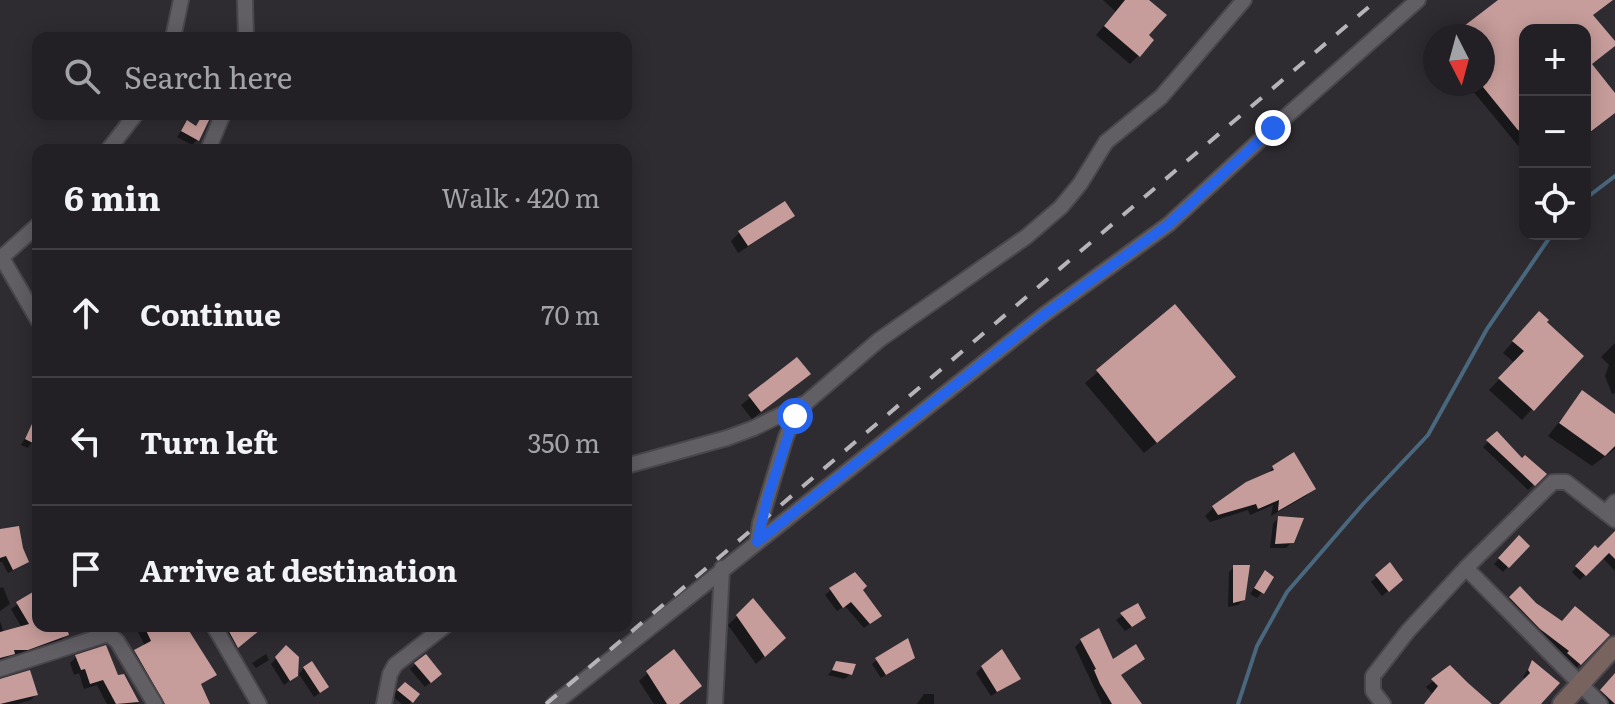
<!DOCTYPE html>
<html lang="en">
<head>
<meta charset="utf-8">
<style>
	body { margin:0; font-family:Literata,serif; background:#2e2d32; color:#f1f3f6 }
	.controls { position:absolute; right:24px; top:24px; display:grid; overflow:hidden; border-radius:16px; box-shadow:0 4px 20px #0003 }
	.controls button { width:72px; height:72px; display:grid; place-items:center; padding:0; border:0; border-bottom:2px solid #3f3e42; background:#222025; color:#f1f3f6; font:40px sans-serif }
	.compass { position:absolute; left:1423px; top:24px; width:72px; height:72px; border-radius:50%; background:#222025; box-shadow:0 4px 20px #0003; rotate:174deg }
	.stop { position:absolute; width:24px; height:24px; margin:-18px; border:6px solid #2563eb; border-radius:50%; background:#fff }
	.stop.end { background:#2563eb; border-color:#fff; box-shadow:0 2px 8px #0008 }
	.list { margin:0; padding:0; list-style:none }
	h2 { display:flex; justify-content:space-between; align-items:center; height:104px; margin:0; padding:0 32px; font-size:34px }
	h2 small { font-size:26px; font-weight:400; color:#a2a3a7 }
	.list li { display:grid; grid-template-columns:52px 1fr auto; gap:24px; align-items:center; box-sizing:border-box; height:128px; padding:0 32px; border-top:2px solid #3f3e42 }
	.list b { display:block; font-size:30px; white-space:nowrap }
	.list em { font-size:26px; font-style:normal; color:#a2a3a7 }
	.icon { flex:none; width:44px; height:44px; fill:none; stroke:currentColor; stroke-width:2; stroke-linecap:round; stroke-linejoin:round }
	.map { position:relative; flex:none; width:1615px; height:704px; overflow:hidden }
	.search { position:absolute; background:#222025; box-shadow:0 4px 20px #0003; left:32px; top:32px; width:600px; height:88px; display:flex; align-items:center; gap:20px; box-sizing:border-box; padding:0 28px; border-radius:16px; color:#a2a3a7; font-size:30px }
	.panel { position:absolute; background:#222025; box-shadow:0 4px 20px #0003; left:32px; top:144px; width:600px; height:488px; border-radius:16px }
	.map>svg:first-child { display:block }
	.shadow { fill:#0007 }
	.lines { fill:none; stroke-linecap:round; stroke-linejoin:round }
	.stream { stroke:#49677d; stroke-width:4 }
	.building { fill:#c79d9b }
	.street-casing { stroke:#49474b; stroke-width:18 }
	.secondary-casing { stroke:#49474b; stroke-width:22 }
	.street { stroke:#615e64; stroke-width:14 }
	.secondary { stroke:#79635e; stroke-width:18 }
	.rail { stroke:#b6b4b8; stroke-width:4; stroke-dasharray:14 14; stroke-linecap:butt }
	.route { stroke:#2563eb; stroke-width:10 }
</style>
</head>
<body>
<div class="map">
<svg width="1615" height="704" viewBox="0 0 1615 704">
	<rect width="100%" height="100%" fill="#2e2b31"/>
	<g class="shadow">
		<path d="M1103 0H1146V35L1139 55 1130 64 1096 35 1116 12Z"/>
		<path d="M1500 0H1601L1604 5 1592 16 1591 65 1615 96V113L1585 137V30H1525V154L1467 84H1483V36H1454Z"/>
		<path d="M203 117 197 140 192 145 177 137 187 123 195 127Z"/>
		<path d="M792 216 783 224 738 253 731 241 739 233Z"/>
		<path d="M1175 307 1222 388 1144 453 1085 383Z"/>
		<path d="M1529 324 1581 356 1522 420 1489 390 1515 363 1503 353Z"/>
		<path d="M1615 343V393L1612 394 1605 376 1609 365 1601 357Z"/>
		<path d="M797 360 808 374 752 419 741 405Z"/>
		<path d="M1582 393 1615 416V449L1592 466 1548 436Z"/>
		<path d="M33 425 38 427V432L28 448 21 445Z"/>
		<path d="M1497 433 1522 461 1544 474 1528 490 1483 447Z"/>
		<path d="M1273 468 1314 488 1306 496 1271 516 1273 505 1250 515 1248 510 1210 522 1205 516 1213 508 1247 484 1264 477Z"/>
		<path d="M1278 518 1292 542 1286 548H1270L1273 524Z"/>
		<path d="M0 531 27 562 8 573 2 562H0Z"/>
		<path d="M1519 538 1527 546 1503 572 1494 564Z"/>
		<path d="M1615 540V571L1602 557 1580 580 1572 572 1595 548 1598 551Z"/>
		<path d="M1390 565 1395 585 1382 596 1371 582Z"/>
		<path d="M1234 567 1244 599 1238 605 1228 607 1229 572Z"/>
		<path d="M1265 573 1262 592 1257 598 1250 594Z"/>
		<path d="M3 587 10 604 0 611V588Z"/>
		<path d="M1520 588 1534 604 1562 623 1607 636 1573 671 1503 605Z"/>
		<path d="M831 590 880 616 864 628 845 606 837 611 825 595Z"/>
		<path d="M38 591V626H62L67 634 61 640 20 654 11 655 0 661V621L4 633 22 628 11 609Z"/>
		<path d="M753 601 775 647 756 664 728 625Z"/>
		<path d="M1137 606 1138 623 1125 631 1116 620Z"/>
		<path d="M135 626H183L214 675 200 685 208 704H156L130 658 145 646Z"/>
		<path d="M218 626H266L233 651Z"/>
		<path d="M1081 641 1120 676 1140 704H1102L1075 647Z"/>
		<path d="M286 648 297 675 284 685 271 664Z"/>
		<path d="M266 654 269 660 256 668 252 663Z"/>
		<path d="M76 657 117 678 123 676 138 704H107L97 685 84 689 79 673 74 675 70 663Z"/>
		<path d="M912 658 881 678 872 664 877 660Z"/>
		<path d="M1532 663 1538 704H1502L1526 681 1523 677Z"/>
		<path d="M416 664 434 679 425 687 410 669Z"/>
		<path d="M837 664 850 674 845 679 828 675Z"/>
		<path d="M982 667 1018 679 991 696 976 673Z"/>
		<path d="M1450 667 1489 704H1425L1433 694 1426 687Z"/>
		<path d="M304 668 321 692 314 697 299 674Z"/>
		<path d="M648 673 679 704H654L639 681Z"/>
		<path d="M1615 675V704H1602L1594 698Z"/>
		<path d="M0 682 36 694 31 700 17 704H0Z"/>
		<path d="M399 688 417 694 409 704H402L392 696Z"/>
		<path d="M924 694H934V704H917Z"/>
	</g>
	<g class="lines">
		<g class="stream">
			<path d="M1585 199 1615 176"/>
			<path d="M1238 704 1257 646 1287 592 1363 504 1428 435 1487 329 1552 234"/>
		</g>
	</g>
	<g class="building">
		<path d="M1125 0H1149L1167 15 1149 35 1154 40 1140 57 1104 26Z"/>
		<path d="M1498 0H1613L1593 15 1615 41V46L1592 64 1615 93V113L1585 136V30H1525V136L1517 129 1483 87V36H1451Z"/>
		<path d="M203 114 210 118 199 141 181 131 187 120 196 126Z"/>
		<path d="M785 201 795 216 748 246 738 231Z"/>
		<path d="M1175 304 1236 377 1157 443 1096 370Z"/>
		<path d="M1539 311 1549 320 1547 322 1584 356 1534 411 1498 378 1524 351 1512 341Z"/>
		<path d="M797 357 811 374 761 412 748 395Z"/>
		<path d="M1582 390 1615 414V446L1605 456 1559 423Z"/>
		<path d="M38 411V437L35 444 25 439Z"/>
		<path d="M1497 431 1522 458 1525 455 1547 474 1535 486 1486 440Z"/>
		<path d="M1294 452 1316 489 1278 511 1279 500 1258 509 1256 504 1218 515 1212 506 1246 482 1274 470 1272 466Z"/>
		<path d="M1278 516 1304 518 1294 543 1275 544Z"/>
		<path d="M19 526 23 548 29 562 13 570 6 556 0 558V529Z"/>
		<path d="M1615 531V559L1609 553 1586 576 1575 566 1595 545 1598 548Z"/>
		<path d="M1519 535 1530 546 1509 568 1498 558Z"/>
		<path d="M1390 562 1403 580 1389 592 1375 575Z"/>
		<path d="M1233 565H1250L1245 600 1233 603Z"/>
		<path d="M1265 570 1274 577 1264 594 1254 588Z"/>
		<path d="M855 572 867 586 863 590 882 616 870 624 851 602 843 608 829 588Z"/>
		<path d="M1520 586 1536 603 1562 621 1575 606 1610 635 1581 665 1567 653 1569 651 1540 629 1509 597Z"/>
		<path d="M38 589V626H66L69 635 28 650H14L15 654 0 658V632L29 624 16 602Z"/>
		<path d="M753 598 786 638 765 657 736 615Z"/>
		<path d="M1138 603 1146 618 1132 627 1120 613Z"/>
		<path d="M144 626H186L217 675 201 684 210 704H165L134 650 151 641Z"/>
		<path d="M226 626H265L238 648Z"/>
		<path d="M1099 628 1113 659 1136 644 1145 659 1121 675 1142 704H1112L1100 684 1094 670 1096 669 1080 639Z"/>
		<path d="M908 638 915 658 886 675 875 658Z"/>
		<path d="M106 645 118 675 124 674 139 702 116 704 103 680 90 684 85 669 81 670 75 655Z"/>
		<path d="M286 645 299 657 298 676 290 681 275 657Z"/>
		<path d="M674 649 702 686 679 704H667L646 671Z"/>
		<path d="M1002 649 1021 679 997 692 981 666Z"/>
		<path d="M426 654 442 674 431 683 414 663Z"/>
		<path d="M1532 660 1560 683 1541 704H1499L1530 673 1528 670Z"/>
		<path d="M312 661 329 687 320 693 303 667Z"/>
		<path d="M836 661 856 664 852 675 832 670Z"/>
		<path d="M1450 665 1468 683 1492 704H1424L1438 686 1431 679Z"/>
		<path d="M30 670 38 695 0 704V679Z"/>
		<path d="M1615 673V704L1600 690Z"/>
		<path d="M405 682 420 694 413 703 397 690Z"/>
	</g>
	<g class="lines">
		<defs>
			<g id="street">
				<path d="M245 0 246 38"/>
				<path d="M173 38 181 0"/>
				<path d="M108 150 136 114"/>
				<path d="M208 150 223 114"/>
				<path d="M2 258 38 320"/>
				<path d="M0 259 38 225"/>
				<path d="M626 466 727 438 754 428 803 404"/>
				<path d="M1615 502 1606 513 1615 520"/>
				<path d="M757 542 760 523 786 437 795 416 807 402 879 340 1026 237 1061 207 1080 184 1106 142 1161 97 1244 0"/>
				<path d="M214 626 259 704"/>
				<path d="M0 669 108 634 117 641 155 704"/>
				<path d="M384 704 390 674 395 665 445 626"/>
				<path d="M554 704 1045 314 1169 224 1273 128 1418 0"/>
				<path d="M715 704 722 568"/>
				<path d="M1383 704 1373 691V676L1408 631 1466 568"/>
				<path d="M1600 704 1466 568 1553 482H1566L1606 513"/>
			</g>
			<path id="secondary" d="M1562 704 1615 646"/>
		</defs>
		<use href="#street" class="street-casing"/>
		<use href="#secondary" class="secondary-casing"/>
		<use href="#street" class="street"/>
		<use href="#secondary" class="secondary"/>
		<path class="rail" d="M546 704 1377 0"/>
	</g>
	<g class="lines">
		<path class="route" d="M795 416 768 496 757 542 1045 314 1169 224 1273 128"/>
	</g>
</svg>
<div class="controls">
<button>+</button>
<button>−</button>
<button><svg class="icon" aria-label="locate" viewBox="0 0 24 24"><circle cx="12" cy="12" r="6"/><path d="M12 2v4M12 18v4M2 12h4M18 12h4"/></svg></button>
</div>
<svg class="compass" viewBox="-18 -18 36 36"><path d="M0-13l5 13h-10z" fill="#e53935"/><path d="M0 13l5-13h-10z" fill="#a2a3a7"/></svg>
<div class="stop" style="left:795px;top:416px"></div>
<div class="stop end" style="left:1273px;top:128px"></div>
<div class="search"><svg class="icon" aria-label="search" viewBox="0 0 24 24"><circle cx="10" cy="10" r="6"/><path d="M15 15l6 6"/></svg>Search here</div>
<section class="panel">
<h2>6 min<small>Walk · 420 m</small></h2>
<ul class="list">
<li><svg class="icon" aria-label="ahead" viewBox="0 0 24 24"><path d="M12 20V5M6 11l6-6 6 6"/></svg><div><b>Continue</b></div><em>70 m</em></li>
<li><svg class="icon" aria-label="left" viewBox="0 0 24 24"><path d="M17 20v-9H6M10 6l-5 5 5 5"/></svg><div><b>Turn left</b></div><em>350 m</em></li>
<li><svg class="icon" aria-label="arrive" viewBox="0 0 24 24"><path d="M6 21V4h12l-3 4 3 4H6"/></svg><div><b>Arrive at destination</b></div></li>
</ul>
</section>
</div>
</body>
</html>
